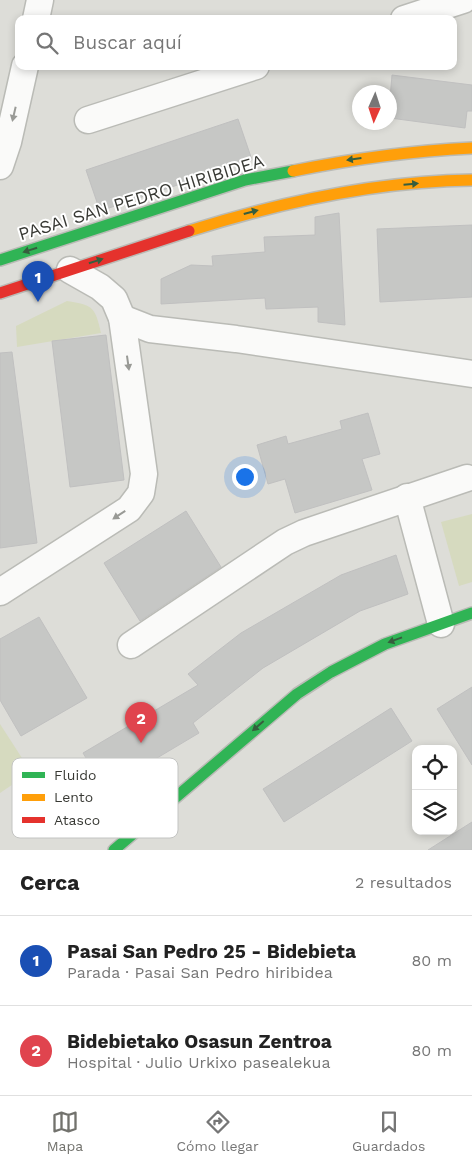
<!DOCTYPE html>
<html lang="es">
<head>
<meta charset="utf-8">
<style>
	body { margin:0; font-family:"Work Sans",sans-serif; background:#f6f6f6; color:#222 }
	.controls { position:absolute; right:15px; bottom:15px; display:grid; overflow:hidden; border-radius:10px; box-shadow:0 2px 8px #0003 }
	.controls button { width:45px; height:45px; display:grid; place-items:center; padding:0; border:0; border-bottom:1px solid #e0e0e0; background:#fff; color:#222; font:25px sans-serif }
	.compass { position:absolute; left:352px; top:85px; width:45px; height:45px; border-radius:50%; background:#fff; box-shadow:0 2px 8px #0003; rotate:183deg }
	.you { position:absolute; left:244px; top:476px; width:18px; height:18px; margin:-12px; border:4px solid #fff; border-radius:50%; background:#1a73e8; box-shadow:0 0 0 8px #1a73e833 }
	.badge { display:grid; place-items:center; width:32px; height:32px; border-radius:50%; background:#72726d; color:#fff; font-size:16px; font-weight:700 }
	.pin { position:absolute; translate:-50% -41px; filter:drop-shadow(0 1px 2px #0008) }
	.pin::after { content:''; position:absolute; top:26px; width:18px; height:15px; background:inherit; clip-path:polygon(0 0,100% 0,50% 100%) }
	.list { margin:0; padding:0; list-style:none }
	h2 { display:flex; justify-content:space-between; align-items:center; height:65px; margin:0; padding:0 20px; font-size:21px }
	h2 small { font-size:16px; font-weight:400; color:#767676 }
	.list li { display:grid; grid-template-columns:32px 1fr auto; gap:15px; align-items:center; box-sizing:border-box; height:90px; padding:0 20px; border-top:1px solid #e0e0e0 }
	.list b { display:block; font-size:19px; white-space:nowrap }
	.list p { margin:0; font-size:16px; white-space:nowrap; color:#767676 }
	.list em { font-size:16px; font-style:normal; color:#767676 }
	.icon { flex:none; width:28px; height:28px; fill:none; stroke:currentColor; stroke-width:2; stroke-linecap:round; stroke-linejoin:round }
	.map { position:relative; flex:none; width:472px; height:850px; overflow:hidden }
	.search { position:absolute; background:#fff; box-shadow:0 2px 8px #0003; left:15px; right:15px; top:15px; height:55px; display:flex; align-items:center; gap:12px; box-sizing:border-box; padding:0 18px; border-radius:10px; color:#767676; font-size:19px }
	.sheet { height:245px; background:#fff }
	nav { display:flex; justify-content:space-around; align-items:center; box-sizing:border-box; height:70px; border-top:1px solid #e0e0e0; background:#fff; font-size:14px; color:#767676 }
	nav a { display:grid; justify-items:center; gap:2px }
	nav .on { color:#72726d }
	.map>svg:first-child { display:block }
	.green { fill:#d6dabf }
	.building { fill:#c6c7c5; stroke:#c0c0c0 }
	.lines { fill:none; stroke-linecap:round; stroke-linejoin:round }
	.street-casing { stroke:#babbb6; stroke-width:29 }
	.fast-casing { stroke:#babbb6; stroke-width:14 }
	.slow-casing { stroke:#babbb6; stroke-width:14 }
	.jam-casing { stroke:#babbb6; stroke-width:14 }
	.street { stroke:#fafaf9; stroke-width:26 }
	.fast { stroke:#30b455; stroke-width:11 }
	.slow { stroke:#ff9f0a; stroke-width:11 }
	.jam { stroke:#e5322d; stroke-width:11 }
	.oneway { fill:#999a96 }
	.oneway2 { fill:#365e3e }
	.labels { text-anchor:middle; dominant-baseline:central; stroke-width:4; stroke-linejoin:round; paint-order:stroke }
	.street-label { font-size:18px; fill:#383934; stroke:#fff }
	.key { fill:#fff; stroke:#c3c4c2; stroke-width:1 }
	.key-label { font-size:14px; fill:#383934 }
</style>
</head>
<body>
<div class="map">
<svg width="472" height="850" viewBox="0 0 472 850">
	<rect width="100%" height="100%" fill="#ddddd8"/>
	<g class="green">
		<path d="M67 301C93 305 95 307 101 333L17 347 16 326Z"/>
		<path d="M472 514V582L459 586 441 522Z"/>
		<path d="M0 724 31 772 0 793Z"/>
	</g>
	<g class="building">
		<path d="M392 75 472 85V111H467L465 128 390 118V99Z"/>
		<path d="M238 119 252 160 100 211 86 170Z"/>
		<path d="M339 213 345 325 318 322V307L266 309 265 298 161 304V279L191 265 213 266 212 256 265 252 264 237 315 235V217Z"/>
		<path d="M472 225V297L380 302 377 229Z"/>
		<path d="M106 335 124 480 70 487 52 341Z"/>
		<path d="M12 352 37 543 0 548V353Z"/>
		<path d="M368 413 380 454 362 459 372 490 295 513 285 479 268 484 257 445 286 436 288 444 342 429 340 421Z"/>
		<path d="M186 511 221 567 140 621 104 563Z"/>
		<path d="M396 555 408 594 360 611 263 668 193 723 199 733 105 789 83 753 198 685 188 674 241 633 341 575Z"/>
		<path d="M39 617 87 698 21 736 0 700V639Z"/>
		<path d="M472 687V765L437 709Z"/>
		<path d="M391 708 412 741 284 822 263 789Z"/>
		<path d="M472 822V850H428Z"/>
	</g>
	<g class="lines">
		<defs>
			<g id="street">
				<path d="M36 19 40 0"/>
				<path d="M404 19 463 0"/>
				<path d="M88 120 256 66"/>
				<path d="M0 166 8 142 25 66"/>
				<path d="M122 318 150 329 236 339 472 374"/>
				<path d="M407 497 441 624"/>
				<path d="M0 592 129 509 141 493 144 474 122 318 114 299 100 287 70 270"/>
				<path d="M131 645 285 542 304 533 467 478"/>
			</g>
			<g id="fast">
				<path d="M0 260 245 180 293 171"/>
				<path d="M114 850 297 694 331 672 385 644 472 613"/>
			</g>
			<g id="slow">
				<path d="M293 171C352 159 411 151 472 148"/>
				<path d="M189 231C281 202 376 181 472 180"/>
			</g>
			<path id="jam" d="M0 293 189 231"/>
		</defs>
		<use href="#street" class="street-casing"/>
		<use href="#fast" class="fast-casing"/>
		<use href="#slow" class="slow-casing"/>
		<use href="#jam" class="jam-casing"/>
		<use href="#street" class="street"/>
		<use href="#fast" class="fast"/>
		<use href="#slow" class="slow"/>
		<use href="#jam" class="jam"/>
	</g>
	<defs><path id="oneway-solid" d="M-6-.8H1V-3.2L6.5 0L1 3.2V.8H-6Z" transform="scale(1.25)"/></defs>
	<g class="oneway">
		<use href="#oneway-solid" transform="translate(14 114) rotate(103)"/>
		<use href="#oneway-solid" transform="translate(128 363) rotate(82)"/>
		<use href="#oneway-solid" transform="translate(119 515) rotate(147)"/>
	</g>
	<g class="oneway2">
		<use href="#oneway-solid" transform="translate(354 159) rotate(172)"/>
		<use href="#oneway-solid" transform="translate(411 184) rotate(-5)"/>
		<use href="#oneway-solid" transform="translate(251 212) rotate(-15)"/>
		<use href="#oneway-solid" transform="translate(30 250) rotate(162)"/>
		<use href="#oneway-solid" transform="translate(96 261) rotate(-18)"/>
		<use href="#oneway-solid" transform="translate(395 640) rotate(160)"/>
		<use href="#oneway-solid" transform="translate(258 726) rotate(139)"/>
	</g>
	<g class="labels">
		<g class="street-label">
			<text transform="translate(141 197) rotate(-17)">PASAI SAN PEDRO HIRIBIDEA</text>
		</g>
	</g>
	<rect x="12" y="758" width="166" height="80" rx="8" class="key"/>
	<rect x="22" y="772" width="23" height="6" fill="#30b455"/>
	<rect x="22" y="794" width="23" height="7" fill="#ff9f0a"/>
	<rect x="22" y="817" width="23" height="6" fill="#e5322d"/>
	<g class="key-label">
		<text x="54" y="780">Fluido</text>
		<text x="54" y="802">Lento</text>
		<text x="54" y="825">Atasco</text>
	</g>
</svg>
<div class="controls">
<button><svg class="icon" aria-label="locate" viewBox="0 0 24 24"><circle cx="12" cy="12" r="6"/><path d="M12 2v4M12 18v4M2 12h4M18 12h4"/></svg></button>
<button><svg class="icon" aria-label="layers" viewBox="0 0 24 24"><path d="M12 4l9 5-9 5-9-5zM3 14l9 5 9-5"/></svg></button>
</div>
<svg class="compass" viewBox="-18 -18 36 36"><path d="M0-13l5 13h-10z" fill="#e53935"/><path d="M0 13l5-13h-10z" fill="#767676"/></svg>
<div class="you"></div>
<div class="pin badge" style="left:38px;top:302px;background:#1a4fb4">1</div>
<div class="pin badge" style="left:141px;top:743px;background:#e0444e">2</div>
<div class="search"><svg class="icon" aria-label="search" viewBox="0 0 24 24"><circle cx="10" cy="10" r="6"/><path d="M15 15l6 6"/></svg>Buscar aquí</div>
</div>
<section class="sheet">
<h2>Cerca<small>2 resultados</small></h2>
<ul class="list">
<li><span class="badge" style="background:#1a4fb4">1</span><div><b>Pasai San Pedro 25 - Bidebieta</b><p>Parada · Pasai San Pedro hiribidea</p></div><em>80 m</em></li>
<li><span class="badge" style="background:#e0444e">2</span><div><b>Bidebietako Osasun Zentroa</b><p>Hospital · Julio Urkixo pasealekua</p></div><em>80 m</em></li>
</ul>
</section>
<nav>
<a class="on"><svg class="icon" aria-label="map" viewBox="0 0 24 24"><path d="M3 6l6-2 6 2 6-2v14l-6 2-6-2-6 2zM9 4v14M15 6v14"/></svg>Mapa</a>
<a><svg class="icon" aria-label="directions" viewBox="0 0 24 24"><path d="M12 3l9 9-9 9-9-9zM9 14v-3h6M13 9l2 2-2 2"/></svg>Cómo llegar</a>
<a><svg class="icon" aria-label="saved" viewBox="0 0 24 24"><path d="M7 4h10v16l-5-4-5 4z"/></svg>Guardados</a>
</nav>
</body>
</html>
